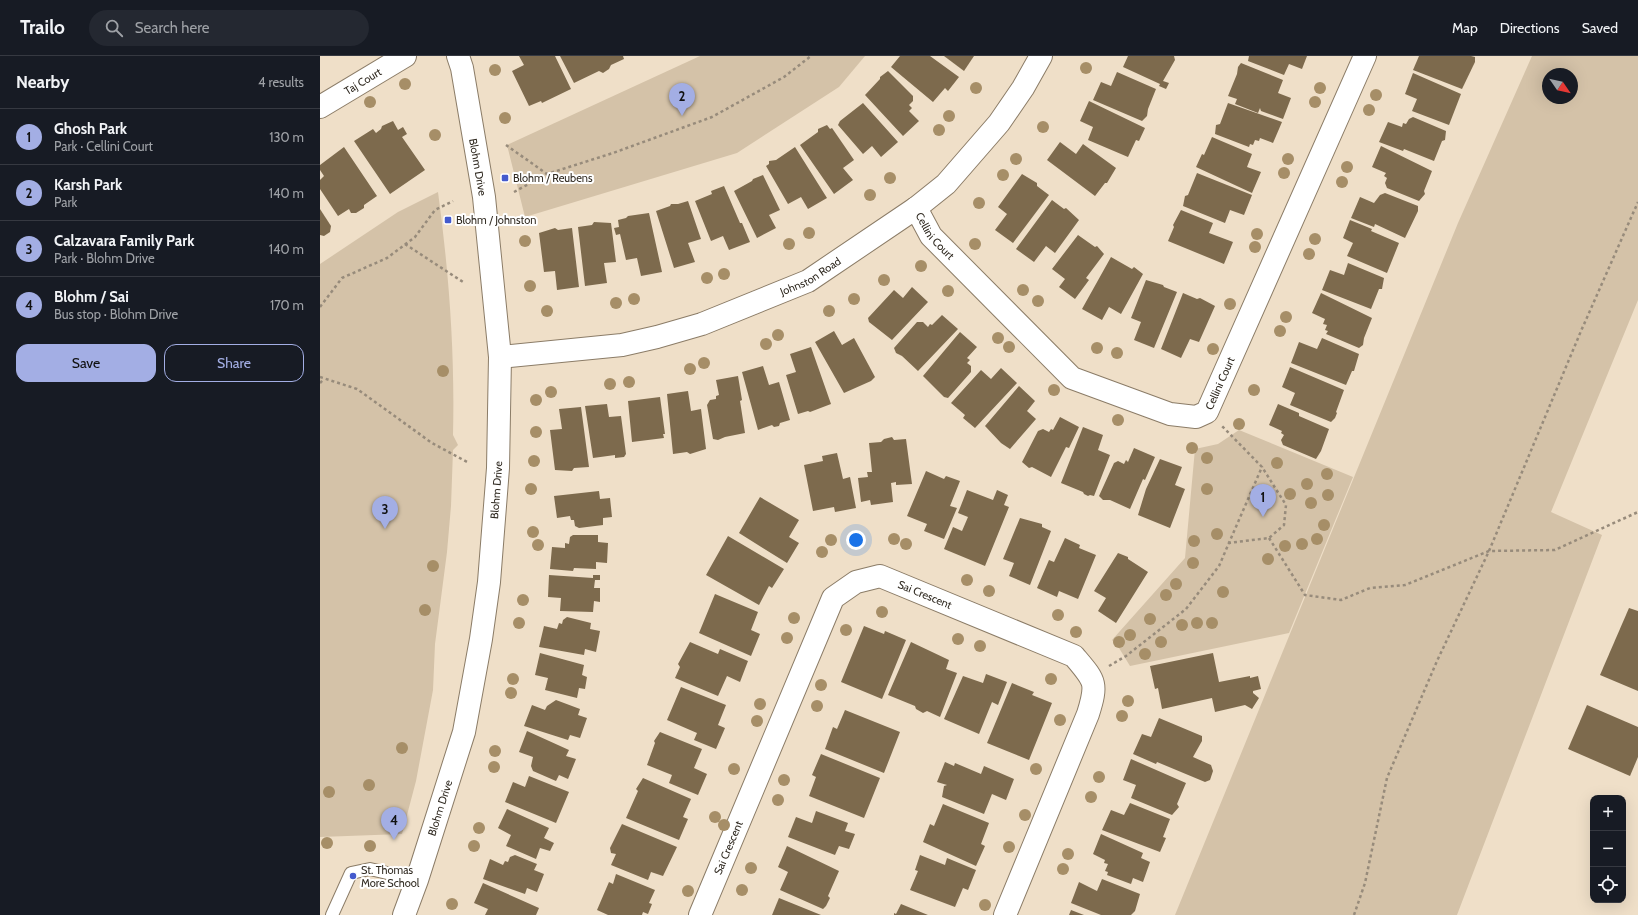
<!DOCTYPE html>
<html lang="en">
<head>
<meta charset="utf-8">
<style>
	body { margin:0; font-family:Cabin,sans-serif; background:#242831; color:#f1f3f6 }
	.controls { position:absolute; right:12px; bottom:12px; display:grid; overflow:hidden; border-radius:8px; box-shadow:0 4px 16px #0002 }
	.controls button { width:36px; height:36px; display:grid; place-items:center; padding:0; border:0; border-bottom:1px solid #363941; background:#171b24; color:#f1f3f6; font:20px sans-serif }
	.compass { position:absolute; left:1222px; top:12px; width:36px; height:36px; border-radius:50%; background:#171b24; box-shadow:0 4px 16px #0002; rotate:124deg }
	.you { position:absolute; left:536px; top:484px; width:14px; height:14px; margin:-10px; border:3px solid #fff; border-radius:50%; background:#1a73e8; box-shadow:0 0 0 6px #1a73e833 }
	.badge { display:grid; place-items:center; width:26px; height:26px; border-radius:50%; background:#a3aee4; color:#111; font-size:13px; font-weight:700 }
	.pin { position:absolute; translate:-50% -33px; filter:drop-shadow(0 1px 2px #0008) }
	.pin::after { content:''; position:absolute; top:21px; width:14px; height:12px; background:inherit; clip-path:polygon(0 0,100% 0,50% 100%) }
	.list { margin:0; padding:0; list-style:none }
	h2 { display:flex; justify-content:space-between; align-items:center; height:52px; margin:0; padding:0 16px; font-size:17px }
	h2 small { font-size:13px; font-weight:400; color:#9ea1a6 }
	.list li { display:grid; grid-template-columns:26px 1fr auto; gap:12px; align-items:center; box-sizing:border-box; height:56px; padding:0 16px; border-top:1px solid #363941 }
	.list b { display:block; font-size:15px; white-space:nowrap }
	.list p { margin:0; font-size:13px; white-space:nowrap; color:#9ea1a6 }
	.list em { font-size:13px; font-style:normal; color:#9ea1a6 }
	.actions { display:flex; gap:8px; padding:12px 16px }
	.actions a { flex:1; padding:9px 0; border:1px solid #a3aee4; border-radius:12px; text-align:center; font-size:14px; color:#a3aee4 }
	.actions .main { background:#a3aee4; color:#111 }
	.icon { flex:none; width:22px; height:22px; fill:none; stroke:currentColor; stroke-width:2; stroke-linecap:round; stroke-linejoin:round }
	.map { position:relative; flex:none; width:1318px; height:859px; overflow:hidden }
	header { display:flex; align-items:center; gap:24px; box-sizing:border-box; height:56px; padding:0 20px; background:#171b24; border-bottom:1px solid #363941 }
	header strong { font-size:19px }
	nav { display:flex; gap:22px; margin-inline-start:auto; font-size:14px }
	.search { width:280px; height:36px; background:#242831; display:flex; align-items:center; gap:10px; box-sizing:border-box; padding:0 14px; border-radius:22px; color:#9ea1a6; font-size:15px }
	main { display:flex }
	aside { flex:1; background:#171b24 }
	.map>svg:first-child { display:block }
	.green { fill:#d4c2a8; fill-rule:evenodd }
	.building { fill:#7d6a4d }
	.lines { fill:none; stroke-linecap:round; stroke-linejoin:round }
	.service-casing { stroke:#8b7c67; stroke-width:14 }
	.minor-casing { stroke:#8b7c67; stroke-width:24 }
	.tertiary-casing { stroke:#8b7c67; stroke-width:24 }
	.path { stroke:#978b7b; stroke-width:2.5; stroke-dasharray:3 3; stroke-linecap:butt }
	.service { stroke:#fff; stroke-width:12 }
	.minor { stroke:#fff; stroke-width:22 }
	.tertiary { stroke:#fff; stroke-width:22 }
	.tree { fill:#a68e67 }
	.poi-dot { fill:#445acd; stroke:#fff; stroke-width:1.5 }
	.labels { text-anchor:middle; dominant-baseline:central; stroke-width:4; stroke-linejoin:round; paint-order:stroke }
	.street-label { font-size:11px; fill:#302a21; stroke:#fff }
	.poi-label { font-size:11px; fill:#302a21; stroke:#fff; text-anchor:start }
</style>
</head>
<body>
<header>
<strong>Trailo</strong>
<div class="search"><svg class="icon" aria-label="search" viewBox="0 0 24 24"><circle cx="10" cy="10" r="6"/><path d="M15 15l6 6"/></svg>Search here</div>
<nav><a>Map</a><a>Directions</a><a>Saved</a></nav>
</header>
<main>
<aside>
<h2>Nearby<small>4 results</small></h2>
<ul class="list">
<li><span class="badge">1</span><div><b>Ghosh Park</b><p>Park · Cellini Court</p></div><em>130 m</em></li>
<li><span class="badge">2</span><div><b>Karsh Park</b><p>Park</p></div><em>140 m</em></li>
<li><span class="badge">3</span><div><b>Calzavara Family Park</b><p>Park · Blohm Drive</p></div><em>140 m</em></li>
<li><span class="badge">4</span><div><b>Blohm / Sai</b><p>Bus stop · Blohm Drive</p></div><em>170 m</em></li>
</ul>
<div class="actions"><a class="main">Save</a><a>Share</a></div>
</aside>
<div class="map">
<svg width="1318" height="859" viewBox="0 0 1318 859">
	<rect width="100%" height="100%" fill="#efdfc8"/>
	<g class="green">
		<path d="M380 0H545L519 31 417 97 205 161 187 89Z"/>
		<path d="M1212 0H1318V244L1231 456 1282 479 1137 859H855L1138 167ZM1228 18H1252V42H1228Z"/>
		<path d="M118 136C129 217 135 297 133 379L138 389 133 394 131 450 127 496 115 588 113 634 96 725 82 778 0 781V208L78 156Z"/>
		<path d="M919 374 1033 421 969 577 810 610 799 592 792 584 865 502 875 393 898 388Z"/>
	</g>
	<g class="building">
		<path d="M199 0H235L251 33 222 47 221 45 209 50 192 15 204 9Z"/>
		<path d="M240 0H303L304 3 291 9 289 13 283 17 279 15 254 27Z"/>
		<path d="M580 0H610L639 21 628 35 625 32 613 46 571 11Z"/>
		<path d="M624 0H654L644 15Z"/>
		<path d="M808 0H854L855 4 843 25 849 27 846 33 839 30 840 28 803 11Z"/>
		<path d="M929 0H987L982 13 969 8 964 19 928 5Z"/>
		<path d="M1099 0H1151L1155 1V6L1142 33 1093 14Z"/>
		<path d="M921 7 963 24 958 37 971 42 963 63 941 55 940 52 938 57 915 48 917 43 908 40 917 18 918 11Z"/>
		<path d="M568 15 593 40V45L589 49 592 52 589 55 599 65 583 80 545 39 560 23V21Z"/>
		<path d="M797 16 836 33 828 53 827 60 822 65 773 44 781 26 791 30Z"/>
		<path d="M1093 17 1141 38 1129 69 1092 55 1097 43 1085 38Z"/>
		<path d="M769 45 825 72 819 85 816 84 808 101 768 84 773 71 760 65Z"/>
		<path d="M543 47 578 86 561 101 552 90 543 98 518 69 520 65Z"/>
		<path d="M908 47 962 66 953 87 940 82 939 85 935 84 933 89 930 88 929 91 895 78 896 69 900 68Z"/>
		<path d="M1093 61 1126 75 1125 84 1122 85 1114 105 1084 93 1083 95 1059 86 1068 66 1082 71 1083 67 1086 68 1089 63Z"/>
		<path d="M73 65 78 74 83 71 87 78 82 81 105 114 70 138 34 85 53 73 56 77 61 73 62 70Z"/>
		<path d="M507 69 510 73 512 72 534 104 523 112 533 124 514 138 480 89 498 76V73Z"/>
		<path d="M892 81 932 98 927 111 941 116 932 137 876 111 882 98 884 99Z"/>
		<path d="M740 86 756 98 763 88 796 112 787 127H785L775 140 727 104Z"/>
		<path d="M1061 90 1112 115 1104 135 1105 138 1099 145 1067 132 1065 127 1067 122 1064 120 1066 117 1052 111Z"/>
		<path d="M24 91 57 140 44 149V152L36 157H31L29 153 18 160 0 133V124L4 120 0 114V109Z"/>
		<path d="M475 91 507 142 488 153 481 141 468 148 446 110 449 108V105L456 104Z"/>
		<path d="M877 117 932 139 924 159 910 154 905 167 863 150 865 140 868 139Z"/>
		<path d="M702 118 717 127V130L729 139 693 187 675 174 687 158 678 151Z"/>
		<path d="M443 119 460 154 449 159 456 172 437 182 414 135 432 125 433 123Z"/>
		<path d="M404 130 420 167H422L430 186 409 194 403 180 391 185 375 145 392 138 391 135Z"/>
		<path d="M1065 137 1098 150V155L1085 182 1055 168 1054 171 1031 162 1040 141 1054 147 1060 139Z"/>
		<path d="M732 144 744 153 746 152 759 164 735 197 726 190 714 206 696 193Z"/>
		<path d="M368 145 381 183 368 187 375 206 354 212 336 155 350 150 351 148H358Z"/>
		<path d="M0 153 11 170 10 176 4 180 0 179Z"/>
		<path d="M861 154 893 167 889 177 913 186 904 208 848 185 854 171 853 169Z"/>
		<path d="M329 157 342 216 321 220 317 202 306 204 300 178 296 179 294 172 299 171 298 164 306 162 308 160Z"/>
		<path d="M1030 164 1052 173 1051 175 1079 187 1067 217 1027 200 1033 187 1023 182Z"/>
		<path d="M274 166 291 167 296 206 284 207 287 227 265 230 258 171 272 169Z"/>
		<path d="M235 172 238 174 252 172 259 231 237 234 235 215 224 216 219 177Z"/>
		<path d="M758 179 775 191 777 190 784 198 766 222 769 224 755 243 739 231 745 223 732 213Z"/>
		<path d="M791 201 812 213 814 211 823 218 801 258 789 251 782 264 762 253Z"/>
		<path d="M1028 207 1064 222 1062 233H1059L1051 253 1002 234 1010 214 1024 219Z"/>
		<path d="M826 224 843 229 844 231 857 236 834 292 814 284 821 266 811 262Z"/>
		<path d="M592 231 608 246 572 284 549 266 548 262 574 234 583 242Z"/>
		<path d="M863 237 877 243 880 242 895 250 879 286 870 283 861 302 841 293Z"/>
		<path d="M1001 237 1052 262 1044 282 1043 289 1039 292 1006 278 1008 275 1005 274 1007 269 1003 268 1005 263 992 257Z"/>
		<path d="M622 259 638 273 598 315 582 300 576 297 574 292 597 266H603L608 271 610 268 612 269Z"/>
		<path d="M514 275 522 289 534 282 555 321 551 325 524 337 495 286Z"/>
		<path d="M640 276 657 291 647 302 650 304 647 307 651 310V316L628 342 624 341 603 320Z"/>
		<path d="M1002 282 1039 298 1034 315H1032L1026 329 971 307 979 286 997 293Z"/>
		<path d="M491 291 511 348 490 356 488 355 478 358 466 319 476 316 470 298Z"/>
		<path d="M443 310 449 329 459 326 470 364 460 367 459 370 454 371 452 369 438 374 422 316Z"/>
		<path d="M970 311 1024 334 1016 356 1017 357 1015 362 1011 366 970 349 975 337 962 331Z"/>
		<path d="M681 312 697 327 655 372 643 362 645 359 631 347 661 314 671 323Z"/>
		<path d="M418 320 422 344 420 345 425 377 405 381 398 384 393 383 387 349 390 344 396 343V340L399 339 396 324Z"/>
		<path d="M699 330 715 345 707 355 716 363 690 393 681 387 665 370Z"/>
		<path d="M368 335 371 355 381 353 386 393 370 398 367 396 353 398 347 338Z"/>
		<path d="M340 341 345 378H343L344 382 312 386 308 345Z"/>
		<path d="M287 348 289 361 301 360 306 398 304 401 295 402V399L273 402 265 350Z"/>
		<path d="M958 348 979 357V360L1009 373 1001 395 996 403 963 389 961 384 964 379 961 377 962 375 949 369Z"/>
		<path d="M261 351 269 411 254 412 252 415 235 414 230 374 242 373 239 353Z"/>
		<path d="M740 361 759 371 749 392 746 391 731 421 712 411 709 412 702 406 718 375 723 373 729 376 731 373 733 374Z"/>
		<path d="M763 371 783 379 778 394 790 399 774 440 770 439 768 440 764 438 763 436 741 427Z"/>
		<path d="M572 381 574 384 586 383 592 428 576 429V426L571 427 573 446 551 449 550 444 541 446 538 422 548 421 547 416H552L549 387 561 386 564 383Z"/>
		<path d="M814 392 835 401 825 424 823 423 810 453 790 444H783L779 440 794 407 798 405 804 408 806 404 808 406Z"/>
		<path d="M517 397 523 423 530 421 536 452 515 456 514 451 493 455 484 409 503 405 502 400Z"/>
		<path d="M840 403 862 411 855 429 865 433 850 472 818 459 826 433Z"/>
		<path d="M606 415 624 423 626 420 640 425 630 450 637 452 624 483 604 475 607 468 587 460Z"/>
		<path d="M647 434 673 444 677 434 688 439 684 449 689 451 665 510 624 493 633 471 642 475 648 461 638 457Z"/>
		<path d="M279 435 280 443 290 442 292 461 283 462V469L259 472 255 470 254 464H251L250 460 237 462 234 440Z"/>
		<path d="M440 441 479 464 469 481 479 487 467 507 419 477Z"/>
		<path d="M700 462 722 468V471L731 475 710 529 689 520 694 507 683 503Z"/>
		<path d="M253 479H278V486L288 487 287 507 276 506V513L254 512 253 515 230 513 232 491 245 492V487L249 488 250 481Z"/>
		<path d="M408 480 464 513 452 532 449 530 439 549 386 519Z"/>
		<path d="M745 482 760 489 759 492 776 499 758 543 739 535 737 541 717 532 729 504 734 506Z"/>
		<path d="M798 497 808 501V503L828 516 796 567 778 555 786 542 774 535Z"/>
		<path d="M229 519 273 522V519H280V524H275L274 532H280V546L274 545 273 556 240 555 241 542 228 541Z"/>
		<path d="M395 538 438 556 431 574 440 578 431 600 379 577Z"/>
		<path d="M1309 552 1318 555V635L1280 619Z"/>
		<path d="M247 561 271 567 270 573 280 575 276 596 265 593 264 599 219 591 224 570 237 573 239 567 242 568 243 564Z"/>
		<path d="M544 570 564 578 565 575 586 584 562 643 521 626Z"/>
		<path d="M370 586 398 598 400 593 428 605 420 626 407 620 398 640 355 622 360 611 358 608Z"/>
		<path d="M591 586 629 604 626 613 637 617 620 661 607 655 603 657 596 653 595 650 568 639Z"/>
		<path d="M220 597 264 609 262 619 267 621 265 633 259 632 257 642 225 634 228 622 215 619Z"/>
		<path d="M893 597 899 626 930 620V622L938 620 941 633 933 635V637L939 642 932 653 925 649 895 656 892 642 842 653 838 632 835 633 830 610Z"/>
		<path d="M666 618 687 626 678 649 672 646 659 678 624 663 643 620 663 627Z"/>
		<path d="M692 627 714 636 712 639 732 647 709 704 667 687Z"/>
		<path d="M361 631 406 649 398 669 405 672 396 693 374 684 377 677 347 664Z"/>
		<path d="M236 644 260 653 258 659 267 662 260 682 250 679 248 684 204 670 212 649 225 654 227 650Z"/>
		<path d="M1267 649 1318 671V701L1310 720 1248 693Z"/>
		<path d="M525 654 580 676 564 717 505 693 513 671 517 673Z"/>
		<path d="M839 662 882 680V685L873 701 891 709 893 715 890 724 885 726 837 706 836 708 813 698 822 678 831 681Z"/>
		<path d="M207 675 249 694 246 700 256 703 248 723 239 719 236 725 213 715 211 710 213 701 199 696Z"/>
		<path d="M340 676 382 693 374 712 387 718 378 739 349 727 352 719 327 709 335 687 334 685Z"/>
		<path d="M501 698 560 722 544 762 489 740 496 721 492 719Z"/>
		<path d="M811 703 866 727 857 748 859 751 852 759 811 742 816 729 803 724Z"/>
		<path d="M625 706 634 710 635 707 661 718 664 710 694 723 686 744 672 738 664 758 622 741 624 730 627 729 617 726Z"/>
		<path d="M209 720 249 736 236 767 185 746 193 726 205 731Z"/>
		<path d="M323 722 371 743 363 761 368 763 359 784 306 762 318 735 316 733Z"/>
		<path d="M810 747 850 763 843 781 846 782 840 796 782 774 791 754 804 759Z"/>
		<path d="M623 748 669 767 661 788 665 790 656 810 603 786 610 768 614 770Z"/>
		<path d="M187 753 229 772 224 782 234 787 230 795 220 792 216 803 186 790 191 779 178 772Z"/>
		<path d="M496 755 528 767 525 775 535 778 529 793 519 790 515 799 468 781 476 761 492 767Z"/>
		<path d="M302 768 357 791 343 820 331 816 328 824 291 809 296 798 291 797 290 792Z"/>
		<path d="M781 778 823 797 821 802 830 806 823 826 813 822 811 828 787 819 788 816 785 815 788 808 784 807 785 804 773 798Z"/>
		<path d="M467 790 519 815 508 840 510 842 506 850 503 853 460 834 468 816 458 811Z"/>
		<path d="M195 799 217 808 214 814 224 818 217 836 207 832 205 838 163 823 170 803 183 809 185 805 188 806 190 801Z"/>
		<path d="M600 799 625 809 627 802 656 814 648 834 643 832 635 851 590 834 598 815 595 814Z"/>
		<path d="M296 818 335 834 329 847 332 848 328 858 323 856 322 859H288L277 854 289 826 293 828Z"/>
		<path d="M782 823 820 838 815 855 811 859H781L751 847 759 826 777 835Z"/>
		<path d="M163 827 219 852 216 859H165L168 853 154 847Z"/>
		<path d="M459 842 501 859H452Z"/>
		<path d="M581 848 608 859H574V857L576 858Z"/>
		<path d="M751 854 764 859H749Z"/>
	</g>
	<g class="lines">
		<defs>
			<path id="service" d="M12 859 31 817 50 813 97 824"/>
			<g id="minor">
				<path id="s1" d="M0 51 85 0"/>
				<path id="s2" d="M596 152 611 180 617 186 752 322 850 358 876 361 887 356 1045 0"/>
				<path id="s3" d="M380 859 513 542 536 526 560 520 754 600C775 625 778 626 768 658L685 859"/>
			</g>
			<g id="tertiary">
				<path id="s4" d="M180 301 302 289 337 281 382 268 488 225 596 152 626 128 679 67 703 32 721 0"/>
				<path id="s5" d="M84 859 97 824 144 676 161 583 169 526 178 412 180 301 164 141 142 12 138 0"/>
			</g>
		</defs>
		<use href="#service" class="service-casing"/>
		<use href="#minor" class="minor-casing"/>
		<use href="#tertiary" class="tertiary-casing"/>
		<g class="path">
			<path d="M186 89 227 118"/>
			<path d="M194 136 227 118 293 97 392 61 464 21 491 0"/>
			<path d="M85 188 143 226"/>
			<path d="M0 251 22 222 67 202 95 181 115 154 133 145"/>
			<path d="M0 321 37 333 112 387 149 407"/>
			<path d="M0 327 4 323"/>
			<path d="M949 482 985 539 1021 544 1050 532 1085 529 1169 495 1235 494 1318 456"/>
			<path d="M908 487 949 482 964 469 966 449 942 411"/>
			<path d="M789 610 806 600 866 553 899 510 942 411 902 370"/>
			<path d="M1034 859 1045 827 1067 722 1117 605 1169 495 1261 275 1318 146"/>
		</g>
		<use href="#service" class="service"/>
		<use href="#minor" class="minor"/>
		<use href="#tertiary" class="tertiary"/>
	</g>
	<g class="tree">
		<circle cx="766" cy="12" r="6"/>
		<circle cx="175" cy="14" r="6"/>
		<circle cx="85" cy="28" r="6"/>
		<circle cx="656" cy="32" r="6"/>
		<circle cx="1000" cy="32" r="6"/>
		<circle cx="1056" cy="39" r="6"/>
		<circle cx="50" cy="46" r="6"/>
		<circle cx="995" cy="46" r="6"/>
		<circle cx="1049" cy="54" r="6"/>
		<circle cx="629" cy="60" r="6"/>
		<circle cx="185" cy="62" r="6"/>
		<circle cx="723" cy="71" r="6"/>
		<circle cx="619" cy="74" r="6"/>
		<circle cx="115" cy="79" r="6"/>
		<circle cx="696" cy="103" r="6"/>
		<circle cx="968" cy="103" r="6"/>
		<circle cx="1027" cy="111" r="6"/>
		<circle cx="964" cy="117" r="6"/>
		<circle cx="683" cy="119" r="6"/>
		<circle cx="570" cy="122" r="6"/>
		<circle cx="1022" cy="126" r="6"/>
		<circle cx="550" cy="139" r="6"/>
		<circle cx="659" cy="147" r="6"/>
		<circle cx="489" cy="177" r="6"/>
		<circle cx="937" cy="178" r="6"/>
		<circle cx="995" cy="183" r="6"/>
		<circle cx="205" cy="185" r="6"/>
		<circle cx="469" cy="188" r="6"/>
		<circle cx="655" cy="188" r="6"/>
		<circle cx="935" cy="191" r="6"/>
		<circle cx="989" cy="198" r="6"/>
		<circle cx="601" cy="210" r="6"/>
		<circle cx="404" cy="218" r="6"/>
		<circle cx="387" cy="222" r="6"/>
		<circle cx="564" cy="224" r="6"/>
		<circle cx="210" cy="230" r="6"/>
		<circle cx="703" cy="234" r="6"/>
		<circle cx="628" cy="235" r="6"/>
		<circle cx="314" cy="243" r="6"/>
		<circle cx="534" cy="243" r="6"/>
		<circle cx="718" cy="245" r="6"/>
		<circle cx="296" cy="247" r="6"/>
		<circle cx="910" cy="248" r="6"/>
		<circle cx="227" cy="255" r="6"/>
		<circle cx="509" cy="255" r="6"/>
		<circle cx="966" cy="261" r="6"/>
		<circle cx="960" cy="275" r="6"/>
		<circle cx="458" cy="279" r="6"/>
		<circle cx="678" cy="282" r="6"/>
		<circle cx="446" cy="288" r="6"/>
		<circle cx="689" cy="291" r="6"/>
		<circle cx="777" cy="292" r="6"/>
		<circle cx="893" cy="293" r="6"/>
		<circle cx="797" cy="297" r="6"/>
		<circle cx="384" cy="307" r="6"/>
		<circle cx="370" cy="313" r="6"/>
		<circle cx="123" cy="315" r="6"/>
		<circle cx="309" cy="326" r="6"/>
		<circle cx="290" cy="328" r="6"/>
		<circle cx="734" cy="334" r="6"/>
		<circle cx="934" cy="334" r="6"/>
		<circle cx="231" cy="336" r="6"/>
		<circle cx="216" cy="344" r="6"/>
		<circle cx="798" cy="364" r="6"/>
		<circle cx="919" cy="368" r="6"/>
		<circle cx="216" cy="376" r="6"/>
		<circle cx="872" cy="392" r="6"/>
		<circle cx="887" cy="402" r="6"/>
		<circle cx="214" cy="405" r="6"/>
		<circle cx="957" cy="407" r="6"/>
		<circle cx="1007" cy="418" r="6"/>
		<circle cx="987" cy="428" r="6"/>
		<circle cx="211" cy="433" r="6"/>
		<circle cx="887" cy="433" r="6"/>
		<circle cx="970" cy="438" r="6"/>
		<circle cx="1008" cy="439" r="6"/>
		<circle cx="991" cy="447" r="6"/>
		<circle cx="1004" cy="469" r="6"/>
		<circle cx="213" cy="476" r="6"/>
		<circle cx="897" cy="478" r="6"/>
		<circle cx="574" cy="483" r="6"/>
		<circle cx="997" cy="483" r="6"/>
		<circle cx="511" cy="484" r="6"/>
		<circle cx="874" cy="485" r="6"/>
		<circle cx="586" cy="488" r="6"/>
		<circle cx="982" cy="488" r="6"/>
		<circle cx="218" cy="489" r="6"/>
		<circle cx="965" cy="490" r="6"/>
		<circle cx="502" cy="496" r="6"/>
		<circle cx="948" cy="503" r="6"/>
		<circle cx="873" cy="507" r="6"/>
		<circle cx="113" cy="510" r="6"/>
		<circle cx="647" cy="524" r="6"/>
		<circle cx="856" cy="528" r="6"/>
		<circle cx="669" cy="535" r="6"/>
		<circle cx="903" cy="536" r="6"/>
		<circle cx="846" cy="539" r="6"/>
		<circle cx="203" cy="544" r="6"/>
		<circle cx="105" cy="554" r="6"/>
		<circle cx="562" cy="556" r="6"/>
		<circle cx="738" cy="559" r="6"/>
		<circle cx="474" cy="562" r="6"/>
		<circle cx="830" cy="563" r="6"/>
		<circle cx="199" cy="567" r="6"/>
		<circle cx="877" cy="567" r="6"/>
		<circle cx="892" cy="567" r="6"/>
		<circle cx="862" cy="569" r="6"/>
		<circle cx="526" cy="574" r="6"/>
		<circle cx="756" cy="576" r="6"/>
		<circle cx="810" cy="579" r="6"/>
		<circle cx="467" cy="582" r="6"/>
		<circle cx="638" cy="583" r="6"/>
		<circle cx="799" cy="586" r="6"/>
		<circle cx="841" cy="586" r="6"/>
		<circle cx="660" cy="590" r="6"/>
		<circle cx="825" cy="598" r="6"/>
		<circle cx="193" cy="623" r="6"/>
		<circle cx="731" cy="623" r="6"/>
		<circle cx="501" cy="629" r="6"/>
		<circle cx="191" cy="637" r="6"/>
		<circle cx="808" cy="645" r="6"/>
		<circle cx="440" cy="648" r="6"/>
		<circle cx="497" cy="650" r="6"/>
		<circle cx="802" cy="660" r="6"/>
		<circle cx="740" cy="664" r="6"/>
		<circle cx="437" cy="665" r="6"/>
		<circle cx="82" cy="692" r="6"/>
		<circle cx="175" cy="695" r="6"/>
		<circle cx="174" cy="711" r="6"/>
		<circle cx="414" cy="713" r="6"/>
		<circle cx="716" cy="713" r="6"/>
		<circle cx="779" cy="721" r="6"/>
		<circle cx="464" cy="724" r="6"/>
		<circle cx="49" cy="729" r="6"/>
		<circle cx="9" cy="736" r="6"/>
		<circle cx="771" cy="741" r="6"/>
		<circle cx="458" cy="744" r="6"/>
		<circle cx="705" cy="759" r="6"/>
		<circle cx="395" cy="761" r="6"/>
		<circle cx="404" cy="769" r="6"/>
		<circle cx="159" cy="772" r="6"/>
		<circle cx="7" cy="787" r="6"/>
		<circle cx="50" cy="790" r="6"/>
		<circle cx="154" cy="790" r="6"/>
		<circle cx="689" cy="791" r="6"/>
		<circle cx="748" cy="798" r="6"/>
		<circle cx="431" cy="812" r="6"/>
		<circle cx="743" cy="813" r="6"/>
		<circle cx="422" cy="834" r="6"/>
		<circle cx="368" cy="835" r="6"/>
		<circle cx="132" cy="848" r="6"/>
		<circle cx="665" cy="849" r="6"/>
	</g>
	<g class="poi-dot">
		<rect x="181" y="118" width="8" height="8" rx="2"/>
		<rect x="124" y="160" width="8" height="8" rx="2"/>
		<circle cx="33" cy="820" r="4"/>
	</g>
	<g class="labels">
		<g class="street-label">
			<text stroke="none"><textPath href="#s1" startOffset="50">Taj Court</textPath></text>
			<text transform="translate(158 111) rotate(80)">Blohm Drive</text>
			<text stroke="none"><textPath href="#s2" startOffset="34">Cellini Court</textPath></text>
			<text stroke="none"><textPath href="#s4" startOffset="324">Johnston Road</textPath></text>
			<text stroke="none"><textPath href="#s2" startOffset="406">Cellini Court</textPath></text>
			<text stroke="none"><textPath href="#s5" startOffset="437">Blohm Drive</textPath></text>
			<text stroke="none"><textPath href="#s3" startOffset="445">Sai Crescent</textPath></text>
			<text stroke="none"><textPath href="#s5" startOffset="113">Blohm Drive</textPath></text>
			<text stroke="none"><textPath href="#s3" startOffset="73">Sai Crescent</textPath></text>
		</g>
		<g class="poi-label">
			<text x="193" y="122">Blohm / Reubens</text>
			<text x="136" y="164">Blohm / Johnston</text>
			<text x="41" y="814">St. Thomas<tspan x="41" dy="13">More School</tspan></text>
		</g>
	</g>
</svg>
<div class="controls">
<button>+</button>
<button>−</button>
<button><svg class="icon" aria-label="locate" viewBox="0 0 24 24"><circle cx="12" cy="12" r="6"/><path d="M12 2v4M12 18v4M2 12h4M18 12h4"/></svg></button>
</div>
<svg class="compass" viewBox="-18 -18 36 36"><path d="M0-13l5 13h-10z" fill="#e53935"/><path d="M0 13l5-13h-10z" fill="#9ea1a6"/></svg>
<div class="you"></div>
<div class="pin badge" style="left:943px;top:461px">1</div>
<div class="pin badge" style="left:362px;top:60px">2</div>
<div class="pin badge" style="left:65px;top:473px">3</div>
<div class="pin badge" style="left:74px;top:784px">4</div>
</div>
</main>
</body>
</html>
